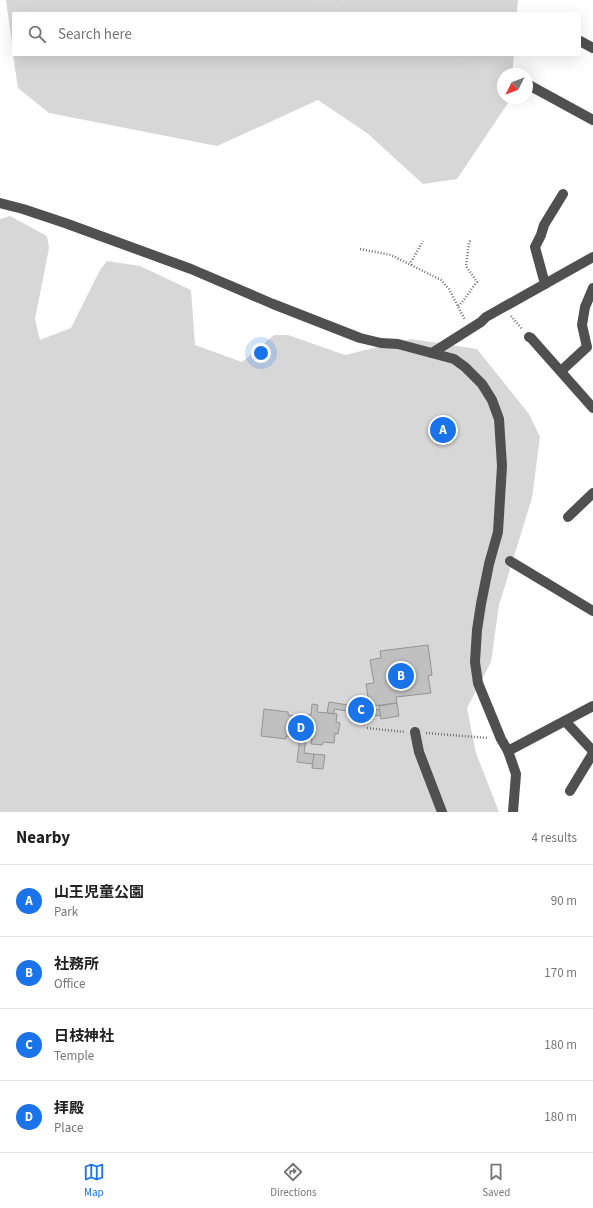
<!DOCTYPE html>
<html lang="en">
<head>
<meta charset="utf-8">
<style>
	body { margin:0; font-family:"Source Sans 3","Noto Sans JP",sans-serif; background:#f6f6f6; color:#222 }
	.compass { position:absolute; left:497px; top:68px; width:36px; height:36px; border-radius:50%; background:#fff; box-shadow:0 4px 16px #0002; rotate:228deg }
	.you { position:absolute; left:261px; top:353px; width:14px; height:14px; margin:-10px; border:3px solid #fff; border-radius:50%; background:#1a73e8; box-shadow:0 0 0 6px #1a73e833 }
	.badge { display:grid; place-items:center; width:26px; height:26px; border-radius:50%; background:#1a73e8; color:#fff; font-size:13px; font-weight:700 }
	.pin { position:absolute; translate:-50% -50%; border:2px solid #fff; box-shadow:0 1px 4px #0006 }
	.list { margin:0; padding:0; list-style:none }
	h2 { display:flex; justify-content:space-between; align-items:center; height:52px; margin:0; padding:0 16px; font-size:17px }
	h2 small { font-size:13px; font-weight:400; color:#767676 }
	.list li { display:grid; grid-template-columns:26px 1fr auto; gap:12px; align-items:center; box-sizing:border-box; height:72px; padding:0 16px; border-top:1px solid #e0e0e0 }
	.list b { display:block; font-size:15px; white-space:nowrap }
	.list p { margin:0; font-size:13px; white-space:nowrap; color:#767676 }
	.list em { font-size:13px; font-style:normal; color:#767676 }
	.icon { flex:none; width:22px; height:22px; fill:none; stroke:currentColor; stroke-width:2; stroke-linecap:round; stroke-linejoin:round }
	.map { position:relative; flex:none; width:593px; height:812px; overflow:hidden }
	.search { position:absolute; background:#fff; box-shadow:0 4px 16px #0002; left:12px; right:12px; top:12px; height:44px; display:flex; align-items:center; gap:10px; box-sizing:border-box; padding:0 14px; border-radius:0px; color:#767676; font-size:15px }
	.sheet { height:340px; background:#fff }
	nav { display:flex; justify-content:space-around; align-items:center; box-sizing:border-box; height:56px; border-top:1px solid #e0e0e0; background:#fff; font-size:11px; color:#767676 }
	nav a { display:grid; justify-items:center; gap:2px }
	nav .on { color:#1a73e8 }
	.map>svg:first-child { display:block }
	.green { fill:#d7d7d7 }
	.building { fill:#c0c0c0; stroke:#949494 }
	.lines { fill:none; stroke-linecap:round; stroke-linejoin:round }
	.minor-tunnel { stroke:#d9d9d9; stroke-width:10; stroke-dasharray:10 5; stroke-linecap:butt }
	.path { stroke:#727272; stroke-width:2.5; stroke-dasharray:1 2; stroke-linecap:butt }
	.minor { stroke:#505050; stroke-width:10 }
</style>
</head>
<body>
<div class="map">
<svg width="593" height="812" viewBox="0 0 593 812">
	<rect width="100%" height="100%" fill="#fff"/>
	<g class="green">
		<path d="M6 0H518L517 13H13V51Z"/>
		<path d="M13 55H514L512 74H503V98H510V100L457 179 423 184 367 133 318 100 217 146 49 113 18 88Z"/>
		<path d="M10 216 47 236 49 248 35 319 40 340 71 328 100 270 107 261 140 266 191 290 195 345 242 362 274 335H288L345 355 411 339 477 349 529 414 540 437 532 498 499 605 491 662 467 708 476 753 499 812H0V219Z"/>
	</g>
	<g class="building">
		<path d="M428 645 432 675 428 676 431 693 396 697 397 703 372 706V703H369L366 684 374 683 370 660 381 658 380 651Z"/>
		<path d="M329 702 380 710 381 716 334 709V714L327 713Z"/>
		<path d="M397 703 399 716 381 719 379 706Z"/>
		<path d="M312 704 318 705 317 712 337 714 336 722 340 723 338 734 335 733 334 743 323 742 322 745 311 744 312 739 286 736V739L261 736 264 709 288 712V715L298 716 299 714 311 715Z"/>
		<path d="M300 737 306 738 304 753 314 754 313 764 297 762Z"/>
		<path d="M314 754 325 755 323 769 312 768Z"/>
	</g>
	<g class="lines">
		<g class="minor-tunnel">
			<path d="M317 0 349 13"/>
			<path d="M455 55 503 74"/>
		</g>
		<g class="path">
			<path d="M360 249 391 255 441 280 449 289 465 320"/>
			<path d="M412 265 411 262 423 241"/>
			<path d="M458 306C466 299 470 290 477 282L466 266 469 243 471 239"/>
			<path d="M511 316 522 329"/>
			<path d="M367 728 405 732"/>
			<path d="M426 733 488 738"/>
		</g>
		<g class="minor">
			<path d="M580 41 593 48"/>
			<path d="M527 84 593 120"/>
			<path d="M0 203 23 209 65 223 191 269 273 304 360 338 381 343 398 344 454 359 465 367 482 384 492 400 499 419 502 466 498 532 489 564 481 604 477 630 475 662 478 683 501 739 508 751 516 774 513 812"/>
			<path d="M545 284 535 247 541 235 544 225 563 194"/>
			<path d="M529 337 531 338 593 408"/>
			<path d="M432 353 481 322 486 317 593 257"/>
			<path d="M561 371 587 347 582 325 585 307 593 288"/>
			<path d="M568 517 593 493"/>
			<path d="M510 561 593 611"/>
			<path d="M565 721 593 751"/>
			<path d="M415 732 419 752 442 812"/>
			<path d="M508 751 593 706"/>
			<path d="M570 791 593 753"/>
		</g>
	</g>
</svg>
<svg class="compass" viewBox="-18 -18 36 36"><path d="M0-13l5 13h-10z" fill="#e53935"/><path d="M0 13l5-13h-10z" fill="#767676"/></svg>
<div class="you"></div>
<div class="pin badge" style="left:443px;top:430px">A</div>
<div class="pin badge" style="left:401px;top:676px">B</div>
<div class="pin badge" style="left:361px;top:710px">C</div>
<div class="pin badge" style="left:301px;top:728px">D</div>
<div class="search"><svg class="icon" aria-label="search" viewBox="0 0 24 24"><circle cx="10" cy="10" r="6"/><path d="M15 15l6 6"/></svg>Search here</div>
</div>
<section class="sheet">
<h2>Nearby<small>4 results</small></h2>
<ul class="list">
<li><span class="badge">A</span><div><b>山王児童公園</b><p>Park</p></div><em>90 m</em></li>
<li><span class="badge">B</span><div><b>社務所</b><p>Office</p></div><em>170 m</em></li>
<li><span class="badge">C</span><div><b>日枝神社</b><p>Temple</p></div><em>180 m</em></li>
<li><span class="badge">D</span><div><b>拝殿</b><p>Place</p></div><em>180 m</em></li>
</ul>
</section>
<nav>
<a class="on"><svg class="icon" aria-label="map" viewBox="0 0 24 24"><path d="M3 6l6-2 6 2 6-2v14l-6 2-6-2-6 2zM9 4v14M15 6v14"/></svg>Map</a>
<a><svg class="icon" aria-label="directions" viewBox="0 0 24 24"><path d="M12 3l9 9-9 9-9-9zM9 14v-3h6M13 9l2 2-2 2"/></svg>Directions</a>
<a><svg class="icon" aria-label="saved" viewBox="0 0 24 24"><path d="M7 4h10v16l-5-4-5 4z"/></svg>Saved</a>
</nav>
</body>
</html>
